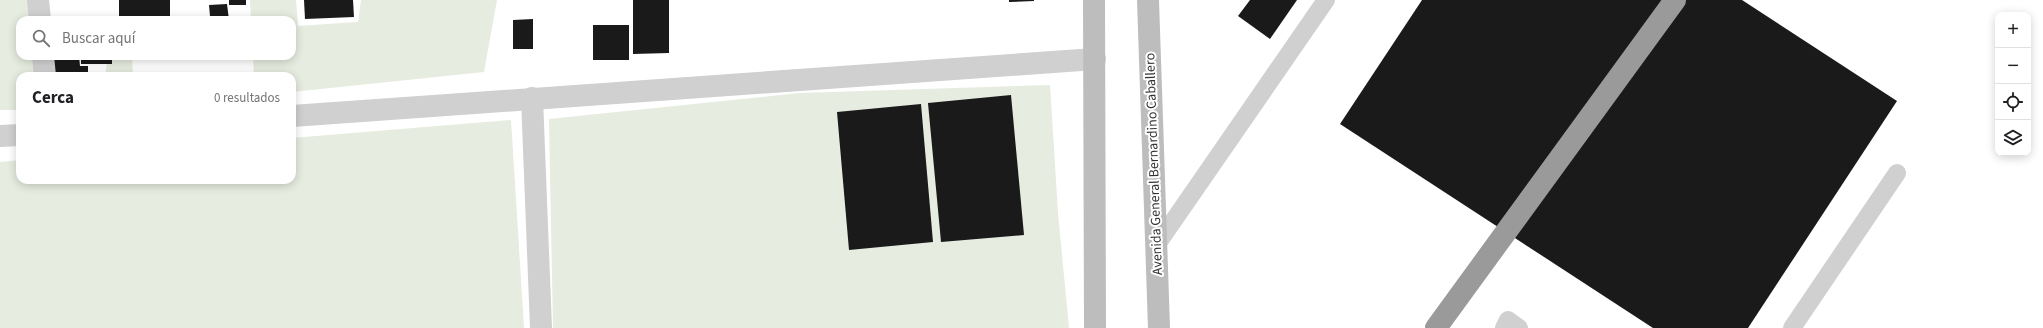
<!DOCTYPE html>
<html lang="es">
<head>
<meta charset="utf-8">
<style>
	body { margin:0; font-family:"Source Sans 3",sans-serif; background:#f6f6f6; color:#202124 }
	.controls { position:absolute; right:12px; top:12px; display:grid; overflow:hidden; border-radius:8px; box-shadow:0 2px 10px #0003 }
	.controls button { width:36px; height:36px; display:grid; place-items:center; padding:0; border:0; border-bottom:1px solid #e0e0e0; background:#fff; color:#202124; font:20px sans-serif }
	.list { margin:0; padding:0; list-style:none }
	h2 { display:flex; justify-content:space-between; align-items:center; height:52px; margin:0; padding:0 16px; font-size:17px }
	h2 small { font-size:13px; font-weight:400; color:#757577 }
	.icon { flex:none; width:22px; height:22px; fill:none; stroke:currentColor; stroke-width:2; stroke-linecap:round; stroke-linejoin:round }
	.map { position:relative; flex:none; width:2043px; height:328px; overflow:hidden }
	.search { position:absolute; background:#fff; box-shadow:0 2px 10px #0003; left:16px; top:16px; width:280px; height:44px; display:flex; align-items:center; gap:10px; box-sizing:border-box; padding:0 14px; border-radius:12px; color:#757577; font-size:15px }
	.panel { position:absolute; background:#fff; box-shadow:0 2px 10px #0003; left:16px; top:72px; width:280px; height:112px; border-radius:12px }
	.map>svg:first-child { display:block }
	.green { fill:#e6ecdf }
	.building { fill:#1a1a1a }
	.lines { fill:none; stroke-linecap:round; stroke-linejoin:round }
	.lane { stroke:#d0d0d0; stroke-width:18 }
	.street { stroke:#d0d0d0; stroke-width:22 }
	.secondary { stroke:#bdbdbd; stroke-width:22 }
	.highway { stroke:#9a9a9a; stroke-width:22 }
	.labels { text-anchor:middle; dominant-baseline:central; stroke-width:4; stroke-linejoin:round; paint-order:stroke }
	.street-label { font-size:14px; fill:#333; stroke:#fff }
</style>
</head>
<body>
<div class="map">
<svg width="2043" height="328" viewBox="0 0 2043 328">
	<rect width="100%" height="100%" fill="#fff"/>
	<g class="green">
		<path d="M0 0H31L34 20H20V56H40L43 76H20V110H0Z"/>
		<path d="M250 0H296L298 26 358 22 361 0H497L484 72 292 92V76H254L253 56H292V20H251Z"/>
		<path d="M108 57 132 58 133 76H105Z"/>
		<path d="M1050 85 1058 213 1069 328H553L549 119 800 93Z"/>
		<path d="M511 120 524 328H0V162L20 160V180H292V138Z"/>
	</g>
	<g class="building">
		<rect x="119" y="0" width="51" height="20"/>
		<rect x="229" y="0" width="17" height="5"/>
		<path d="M304 0H353L354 17 305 19Z"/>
		<path d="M633 0H669V53L633 54Z"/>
		<path d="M1009 0H1034V1L1009 2Z"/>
		<path d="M1250 0H1297L1270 39 1238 16Z"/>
		<path d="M1422 0H1742L1897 101 1748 328H1653L1340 124Z"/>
		<path d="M227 4 229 20H197V17L210 16 209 5Z"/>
		<path d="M533 19V49H513V20Z"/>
		<rect x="593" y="25" width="36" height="35"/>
		<path d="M52 56H79L80 66H88V76H53Z"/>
		<rect x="81" y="56" width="31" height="8"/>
		<path d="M1011 95 1024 235 941 242 928 103Z"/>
		<path d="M921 104 933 242 849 250 837 112Z"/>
	</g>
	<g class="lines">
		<g class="lane">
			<path d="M1156 246 1326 0"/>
			<path d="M1504 328 1508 320 1519 328"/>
			<path d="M1792 328 1897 173"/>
		</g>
		<g class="street">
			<path d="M38 0 40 20"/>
			<path d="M43 56 45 76"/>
			<path d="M532 98 541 328"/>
			<path d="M292 116 1095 59"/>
			<path d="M0 136 20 135"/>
		</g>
		<g class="secondary">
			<path d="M1094 0 1095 328"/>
			<path d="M1148 0 1159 328"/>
		</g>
		<path class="highway" d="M1436 328 1675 0"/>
	</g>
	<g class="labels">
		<g class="street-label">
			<text transform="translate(1154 164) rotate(-92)">Avenida General Bernardino Caballero</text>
		</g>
	</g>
</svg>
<div class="controls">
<button>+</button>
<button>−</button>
<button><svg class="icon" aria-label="locate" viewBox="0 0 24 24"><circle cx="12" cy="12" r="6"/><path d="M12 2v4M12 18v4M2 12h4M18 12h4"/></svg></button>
<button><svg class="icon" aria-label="layers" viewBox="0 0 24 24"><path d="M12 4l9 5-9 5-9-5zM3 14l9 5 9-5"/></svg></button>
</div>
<div class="search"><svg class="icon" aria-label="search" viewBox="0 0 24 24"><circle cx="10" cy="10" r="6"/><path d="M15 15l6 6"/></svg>Buscar aquí</div>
<section class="panel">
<h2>Cerca<small>0 resultados</small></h2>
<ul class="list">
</ul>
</section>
</div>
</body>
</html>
